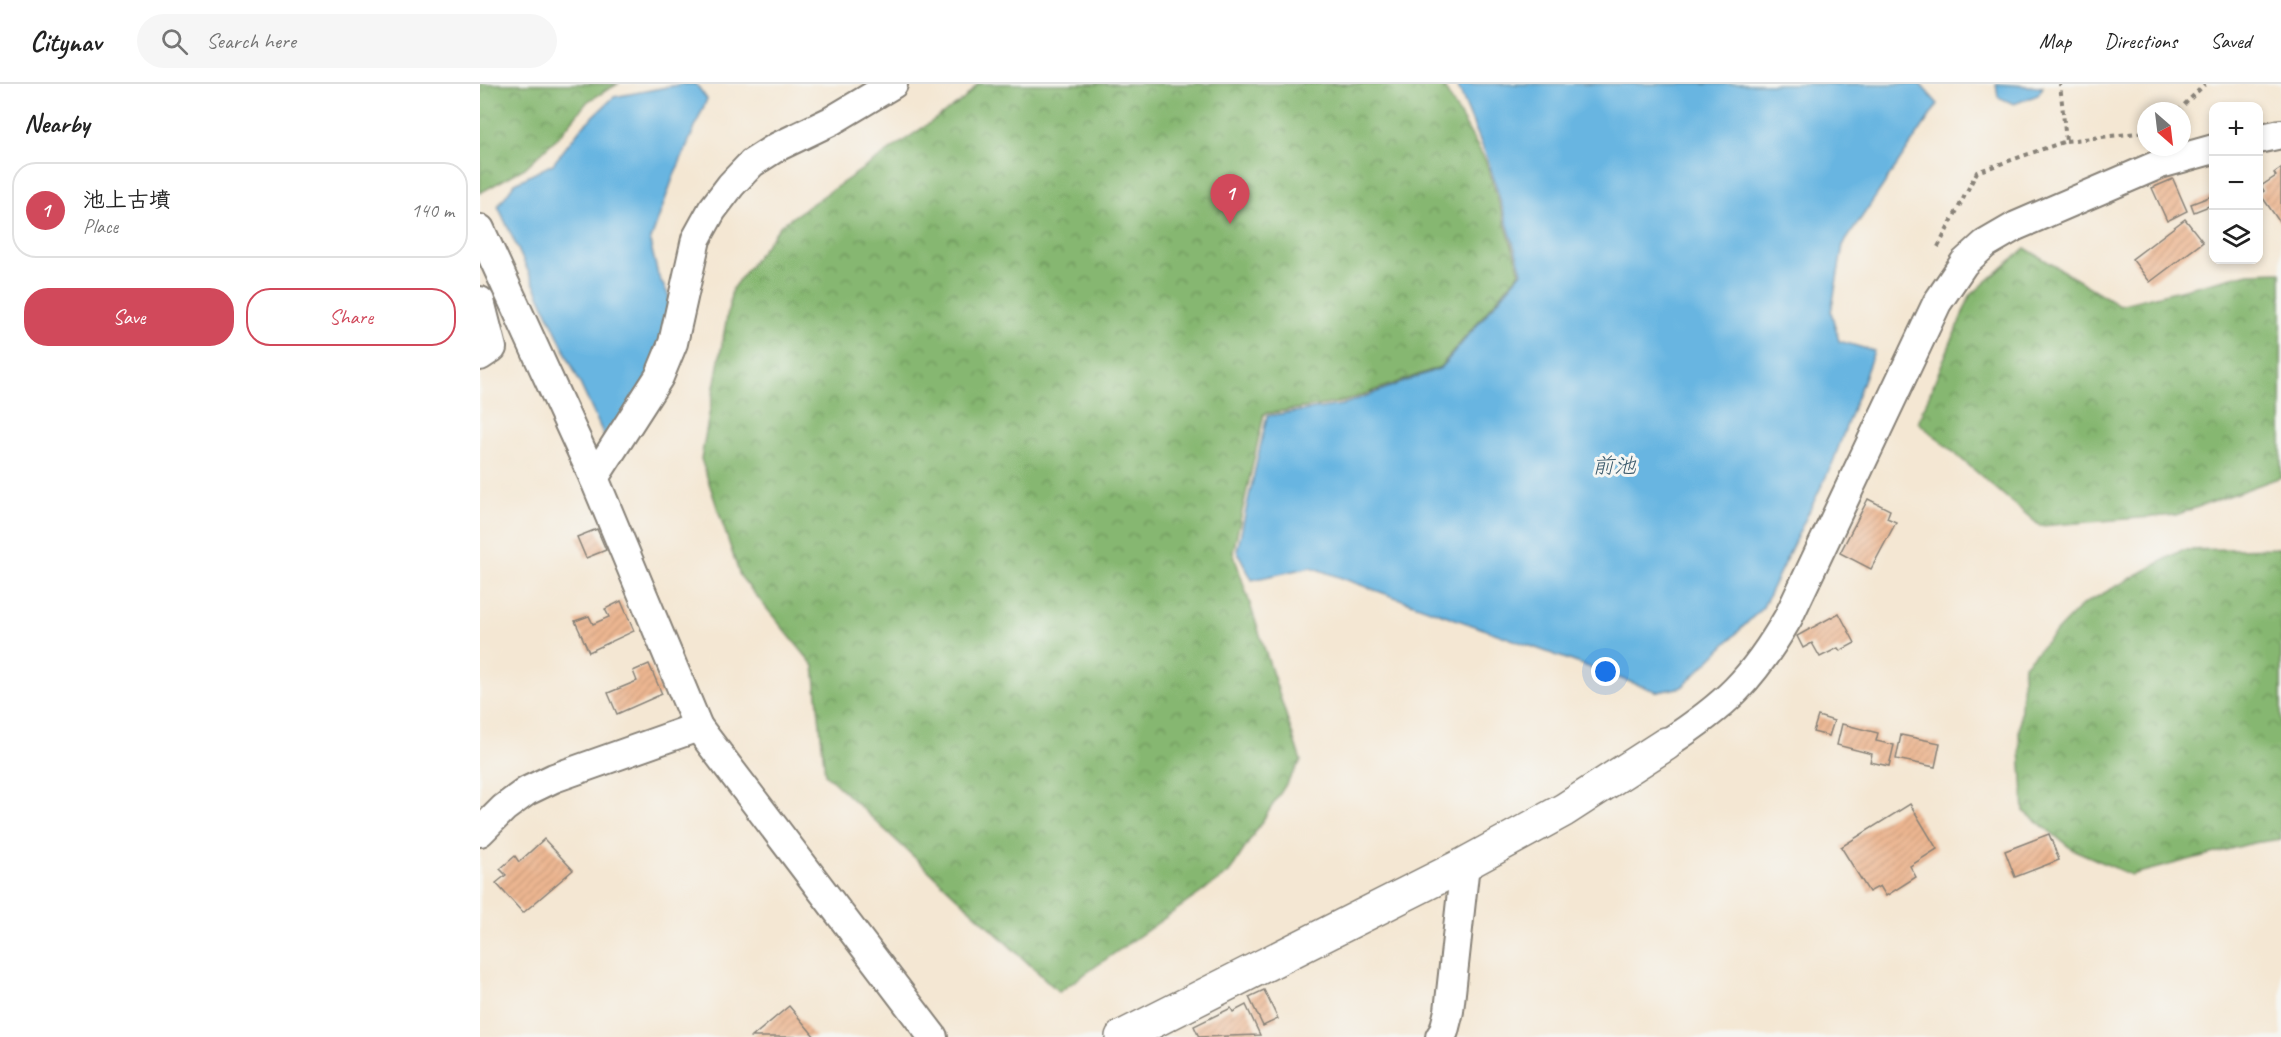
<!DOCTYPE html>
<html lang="en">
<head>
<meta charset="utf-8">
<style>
	body { margin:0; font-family:Caveat,"Klee One",sans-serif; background:#f6f6f6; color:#222 }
	.controls { position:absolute; right:18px; top:18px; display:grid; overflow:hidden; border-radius:12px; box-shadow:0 3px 9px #0003 }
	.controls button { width:54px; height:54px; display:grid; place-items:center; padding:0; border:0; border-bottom:2px solid #e0e0e0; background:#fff; color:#222; font:30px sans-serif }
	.compass { position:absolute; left:1657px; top:18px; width:54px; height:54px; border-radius:50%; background:#fff; box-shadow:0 3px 9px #0003; rotate:152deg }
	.you { position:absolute; left:1126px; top:588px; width:21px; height:21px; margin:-15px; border:4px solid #fff; border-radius:50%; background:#1a73e8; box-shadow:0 0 0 9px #1a73e833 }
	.badge { display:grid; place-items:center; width:39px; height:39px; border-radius:50%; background:#d1495b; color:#fff; font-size:20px; font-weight:700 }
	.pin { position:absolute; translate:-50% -50px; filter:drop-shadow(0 2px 3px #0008) }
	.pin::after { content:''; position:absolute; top:32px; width:21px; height:18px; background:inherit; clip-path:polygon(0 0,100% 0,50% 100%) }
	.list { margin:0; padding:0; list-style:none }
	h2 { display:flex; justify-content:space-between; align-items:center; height:78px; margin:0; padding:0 24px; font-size:26px }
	h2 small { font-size:20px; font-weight:400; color:#767676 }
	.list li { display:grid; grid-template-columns:39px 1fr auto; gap:18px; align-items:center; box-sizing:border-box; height:96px; margin:0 12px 12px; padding:0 12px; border:2px solid #e0e0e0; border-radius:24px }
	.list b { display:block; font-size:22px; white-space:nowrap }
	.list p { margin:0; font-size:20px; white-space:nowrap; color:#767676 }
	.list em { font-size:20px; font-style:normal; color:#767676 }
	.actions { display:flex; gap:12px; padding:18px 24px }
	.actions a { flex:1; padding:14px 0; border:2px solid #d1495b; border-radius:24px; text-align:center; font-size:21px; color:#d1495b }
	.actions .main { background:#d1495b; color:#fff }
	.icon { flex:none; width:33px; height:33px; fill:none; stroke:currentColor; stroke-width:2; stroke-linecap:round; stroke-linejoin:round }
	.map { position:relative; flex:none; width:1801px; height:953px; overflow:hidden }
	header { display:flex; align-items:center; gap:36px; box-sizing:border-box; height:84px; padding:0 30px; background:#fff; border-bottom:2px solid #e0e0e0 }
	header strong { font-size:28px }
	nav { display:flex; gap:33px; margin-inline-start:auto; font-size:21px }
	.search { width:420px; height:54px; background:#f6f6f6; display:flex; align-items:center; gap:15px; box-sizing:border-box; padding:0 21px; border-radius:33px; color:#767676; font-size:22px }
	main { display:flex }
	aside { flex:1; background:#fff }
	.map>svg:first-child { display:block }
	.forest { fill:url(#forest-crowns); stroke:#516a46; stroke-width:1.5 }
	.water { fill:#68b5e1; stroke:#42687e; stroke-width:1.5 }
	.building { fill:url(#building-hatch) }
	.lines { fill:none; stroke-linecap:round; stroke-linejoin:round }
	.minor-casing { stroke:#888278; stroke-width:32 }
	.tertiary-casing { stroke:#888278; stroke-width:36 }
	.path { stroke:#888278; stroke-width:4; stroke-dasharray:4.5 4.5; stroke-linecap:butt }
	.minor { stroke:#fff; stroke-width:28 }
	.tertiary { stroke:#fff; stroke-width:33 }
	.labels { text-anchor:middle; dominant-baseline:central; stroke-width:6; stroke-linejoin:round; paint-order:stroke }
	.water-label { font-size:22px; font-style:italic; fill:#3a596b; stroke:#f6f6f2 }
</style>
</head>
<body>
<header>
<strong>Citynav</strong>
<div class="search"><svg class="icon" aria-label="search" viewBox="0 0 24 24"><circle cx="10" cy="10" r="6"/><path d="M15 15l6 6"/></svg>Search here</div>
<nav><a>Map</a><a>Directions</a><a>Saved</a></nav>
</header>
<main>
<aside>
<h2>Nearby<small></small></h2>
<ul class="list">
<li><span class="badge">1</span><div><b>池上古墳</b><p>Place</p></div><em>140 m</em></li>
</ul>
<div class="actions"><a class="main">Save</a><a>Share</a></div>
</aside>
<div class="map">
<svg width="1801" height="953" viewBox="0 0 1801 953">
	<defs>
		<pattern id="forest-crowns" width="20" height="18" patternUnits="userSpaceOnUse" patternTransform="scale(1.5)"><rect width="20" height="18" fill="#86b771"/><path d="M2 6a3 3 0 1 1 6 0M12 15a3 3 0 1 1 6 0" fill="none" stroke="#6d945c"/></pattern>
		<pattern id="building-hatch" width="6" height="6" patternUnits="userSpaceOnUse" patternTransform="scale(1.5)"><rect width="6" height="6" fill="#ecb691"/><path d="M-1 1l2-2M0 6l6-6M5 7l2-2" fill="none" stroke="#ca9c7c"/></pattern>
	</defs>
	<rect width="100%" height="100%" fill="#f6f6f2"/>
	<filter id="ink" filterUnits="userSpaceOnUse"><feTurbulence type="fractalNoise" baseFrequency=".0167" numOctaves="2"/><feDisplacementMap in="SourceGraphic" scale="12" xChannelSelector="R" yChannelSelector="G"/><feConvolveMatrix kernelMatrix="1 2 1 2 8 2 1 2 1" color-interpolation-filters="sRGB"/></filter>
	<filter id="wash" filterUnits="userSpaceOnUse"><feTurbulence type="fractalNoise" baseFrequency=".008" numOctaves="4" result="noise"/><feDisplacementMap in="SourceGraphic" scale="24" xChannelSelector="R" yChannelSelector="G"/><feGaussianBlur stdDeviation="1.35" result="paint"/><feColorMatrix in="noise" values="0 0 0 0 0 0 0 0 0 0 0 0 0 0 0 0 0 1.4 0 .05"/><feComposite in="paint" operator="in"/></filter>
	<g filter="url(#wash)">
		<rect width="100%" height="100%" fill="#f4e7d3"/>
		<g class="forest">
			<path d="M0 0H138L108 17 80 51 45 84 0 109Z"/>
			<path d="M498 0H962L1006 77 1040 188 960 283 863 318 784 330 753 468 821 677 749 789 579 908 345 690 334 582 260 492 221 375 252 205 301 141 483 16Z"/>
			<path d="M1545 164 1639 221 1769 189 1801 188V393L1696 431 1560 442 1438 338 1490 212Z"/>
			<path d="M1801 464V755L1773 759 1651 791 1592 765 1544 727 1539 650 1544 581 1602 521 1702 466Z"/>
		</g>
		<g class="water">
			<path d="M203 0H216L227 15 193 94 170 158 178 191 189 212 181 280 127 358 18 122 35 99 73 80 101 44 134 13Z"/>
			<path d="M977 0H1440L1458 20 1363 161 1351 228 1359 257 1394 267 1353 378 1283 523 1202 603 1178 608 831 483 772 496 757 467 787 332 862 321 961 284 1042 188 1008 76Z"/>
			<path d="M1516 0 1563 3 1558 11 1534 20 1518 13Z"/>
		</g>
		<g id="blocks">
			<g class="building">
				<path d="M1801 84V140L1780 110 1784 107 1781 102 1796 92 1794 89Z"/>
				<path d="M1693 95 1707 127 1687 137 1672 104Z"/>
				<path d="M1734 111V120L1714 128 1711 120Z"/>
				<path d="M1705 135 1723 158 1670 198 1652 175Z"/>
				<path d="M1388 415 1410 426 1407 434 1416 438 1391 485 1360 469Z"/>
				<path d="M117 445 126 466 106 474 97 453Z"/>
				<path d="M141 517 154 547 109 568 95 537 109 532 113 540 129 533 125 525Z"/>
				<path d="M1359 529 1375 559 1360 567 1358 564 1340 573 1332 559 1323 564 1317 552Z"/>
				<path d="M169 580 182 610 137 630 128 609 157 597 153 587Z"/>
				<path d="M1338 632 1354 637 1349 652 1333 648Z"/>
				<path d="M1362 640 1398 649 1396 657 1414 661 1409 682 1390 678 1392 670 1357 661Z"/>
				<path d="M1421 651 1460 659 1455 683 1416 675Z"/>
				<path d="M1430 720 1457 765 1430 782 1436 793 1406 812 1400 802 1389 808 1361 763Z"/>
				<path d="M1569 750 1579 776 1535 793 1525 767Z"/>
				<path d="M64 755 93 786 43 829 16 799 26 791 20 785 35 772 39 778Z"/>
				<path d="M784 906 798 935 783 942 769 913Z"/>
				<path d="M766 921 780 951 719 953 714 942 751 924 753 928Z"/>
				<path d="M309 922 335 953H272Z"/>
			</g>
		</g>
	</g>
	<g filter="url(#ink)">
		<use href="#blocks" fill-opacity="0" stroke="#888278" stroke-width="1.5"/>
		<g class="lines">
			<defs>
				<g id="minor">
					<path d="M1778 55 1801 50"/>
					<path d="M0 145 114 394 218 643 453 953"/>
					<path d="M0 217 12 264 0 272"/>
					<path d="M114 394 179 293 193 259 216 155 232 126 251 101 272 79 297 63 351 37 413 0"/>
					<path d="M1186 660C1246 621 1272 596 1308 534L1457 219 1484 179 1505 160 1536 142 1680 80 1734 65"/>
					<path d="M0 748 24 724 47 707 74 694 218 643"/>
					<path d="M960 953 964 947 969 927 985 780"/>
				</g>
				<path id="tertiary" d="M642 953 985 780 1084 726 1186 660"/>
			</defs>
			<use href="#minor" class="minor-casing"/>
			<use href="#tertiary" class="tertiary-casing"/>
			<g class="path">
				<path d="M1698 27 1725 0"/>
				<path d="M1586 57 1666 48"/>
				<path d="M1458 163 1497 88 1586 57 1580 0"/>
			</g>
			<use href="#minor" class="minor"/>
			<use href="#tertiary" class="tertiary"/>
		</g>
	</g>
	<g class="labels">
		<g class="water-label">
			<text x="1134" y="382">前池</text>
		</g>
	</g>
</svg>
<div class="controls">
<button>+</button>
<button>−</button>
<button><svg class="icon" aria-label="layers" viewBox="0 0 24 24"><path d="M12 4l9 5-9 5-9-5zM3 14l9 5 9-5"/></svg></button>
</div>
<svg class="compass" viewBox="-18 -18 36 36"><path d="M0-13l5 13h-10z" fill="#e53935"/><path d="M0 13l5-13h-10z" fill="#767676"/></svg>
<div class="you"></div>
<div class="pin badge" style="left:750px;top:140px">1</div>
</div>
</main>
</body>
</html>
